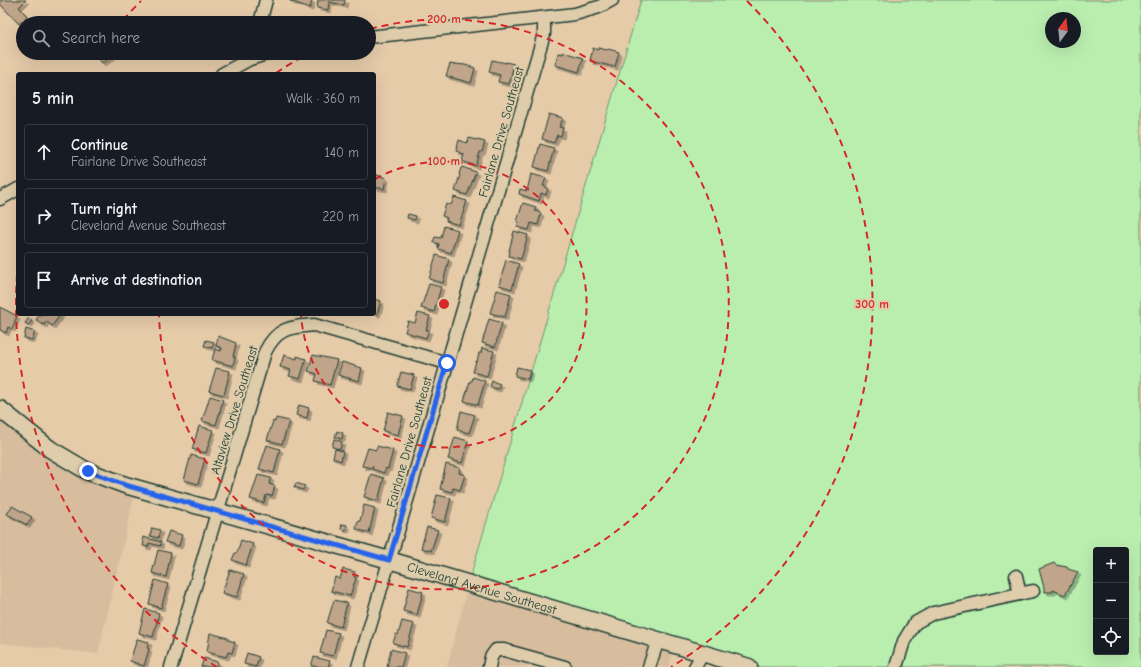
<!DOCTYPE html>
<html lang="en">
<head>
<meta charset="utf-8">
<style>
	body { margin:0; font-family:"Comic Neue",sans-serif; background:#242831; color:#f1f3f6 }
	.controls { position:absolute; right:12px; bottom:12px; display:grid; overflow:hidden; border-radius:4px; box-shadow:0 4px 16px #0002 }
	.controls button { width:36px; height:36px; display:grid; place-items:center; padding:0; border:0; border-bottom:1px solid #363941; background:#171b24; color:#f1f3f6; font:20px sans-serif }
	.compass { position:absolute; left:1045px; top:12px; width:36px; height:36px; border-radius:50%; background:#171b24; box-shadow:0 4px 16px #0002; rotate:15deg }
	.stop { position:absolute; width:12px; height:12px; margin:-9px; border:3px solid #2563eb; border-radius:50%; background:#fff }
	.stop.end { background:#2563eb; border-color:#fff; box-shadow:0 1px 4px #0008 }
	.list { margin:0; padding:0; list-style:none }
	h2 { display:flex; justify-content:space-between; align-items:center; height:52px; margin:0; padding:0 16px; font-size:17px }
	h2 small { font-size:13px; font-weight:400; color:#9ea1a6 }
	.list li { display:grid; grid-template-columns:26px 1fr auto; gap:12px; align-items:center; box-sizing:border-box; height:56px; margin:0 8px 8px; padding:0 8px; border:1px solid #363941; border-radius:4px }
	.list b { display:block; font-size:15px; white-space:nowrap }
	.list p { margin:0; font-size:13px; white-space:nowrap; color:#9ea1a6 }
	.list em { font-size:13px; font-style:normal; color:#9ea1a6 }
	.icon { flex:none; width:22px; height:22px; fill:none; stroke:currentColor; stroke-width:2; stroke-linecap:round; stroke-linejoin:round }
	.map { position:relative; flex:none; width:1141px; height:667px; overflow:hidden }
	.search { position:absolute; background:#171b24; box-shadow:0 4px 16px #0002; left:16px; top:16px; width:360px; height:44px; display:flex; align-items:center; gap:10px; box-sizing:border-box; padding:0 14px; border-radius:22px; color:#9ea1a6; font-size:15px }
	.panel { position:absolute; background:#171b24; box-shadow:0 4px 16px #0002; left:16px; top:72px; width:360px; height:244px; border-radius:4px }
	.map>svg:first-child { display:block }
	.built { fill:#d7bd9e }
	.green { fill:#baeeaf; stroke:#6c9672; fill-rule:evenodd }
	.building { fill:#c0a58a; stroke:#1f3d34; filter:url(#shadow) }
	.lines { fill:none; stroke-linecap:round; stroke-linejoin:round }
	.minor-casing { stroke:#1f3d34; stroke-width:15 }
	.major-casing { stroke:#1f3d34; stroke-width:19 }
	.minor { stroke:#deccaa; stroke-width:12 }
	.major { stroke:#deccaa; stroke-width:16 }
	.route { stroke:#2563eb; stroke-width:5 }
	.ring { fill:none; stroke:#d62828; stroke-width:2; stroke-dasharray:7 5 }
	.labels { text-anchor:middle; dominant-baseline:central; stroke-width:4; stroke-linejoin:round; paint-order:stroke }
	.street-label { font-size:13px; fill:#1f3d34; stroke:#deccaa }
	.centre { fill:#d62828; stroke:#deccaa; stroke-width:2 }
	.ring-label { font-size:12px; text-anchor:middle; font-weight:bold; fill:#d62828; stroke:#deccaa; stroke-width:4; stroke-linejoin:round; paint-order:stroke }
</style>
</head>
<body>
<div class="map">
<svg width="1141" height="667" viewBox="0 0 1141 667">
	<defs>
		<filter id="shadow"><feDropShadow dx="3" dy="3" stdDeviation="0" flood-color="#0004"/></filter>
	</defs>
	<rect width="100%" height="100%" fill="#e6cba9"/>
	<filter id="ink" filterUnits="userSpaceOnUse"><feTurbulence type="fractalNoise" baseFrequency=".025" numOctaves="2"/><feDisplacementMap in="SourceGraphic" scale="8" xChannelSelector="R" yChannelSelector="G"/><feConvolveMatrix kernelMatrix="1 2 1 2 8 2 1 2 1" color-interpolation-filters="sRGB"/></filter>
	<g filter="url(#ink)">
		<g class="built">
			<path d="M0 414 135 493 98 654 0 643Z"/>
			<path d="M470 578 673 649 669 667H447Z"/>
		</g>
		<path class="green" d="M641 0H1141V667H736L470 578ZM1051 18H1075V42H1051ZM1096 550H1126V652H1096Z"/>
		<g class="building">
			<path d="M1 0H26L19 7 27 16 19 24 0 4Z"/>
			<path d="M290 0H312L310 8 290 1Z"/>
			<path d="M318 0H345L344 5 329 2 328 10 317 8Z"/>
			<path d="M593 48 598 50V48L607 50 608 49 619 52 615 67 590 61Z"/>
			<path d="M563 52 583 58 579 72 555 65 558 53 563 54Z"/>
			<path d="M95 53H110L112 57 102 63Z"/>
			<path d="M492 60 506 63V62L514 64 509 84 498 82 500 75 489 72Z"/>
			<path d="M450 64 455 65V64L465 65 475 68 471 83 446 76Z"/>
			<path d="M549 114 563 118 560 126 559 127 563 128 561 136 557 135 554 143 542 139Z"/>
			<path d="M469 138 485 142 482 152H480L476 166 462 161 464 154 456 151 459 140 467 143Z"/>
			<path d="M540 144 554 148 548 171 534 167Z"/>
			<path d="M462 167 476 172 467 195 455 191 460 175 459 174 461 168Z"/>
			<path d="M374 174 386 178 384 189 374 187Z"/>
			<path d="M531 174 546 178 543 186 548 188 546 195 541 193 539 201 519 194 520 189 527 191Z"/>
			<path d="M454 197 467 201 459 225 446 221 447 218 442 216 446 204 451 205Z"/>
			<path d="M523 203 536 207 535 211 541 213 538 225 531 223 529 230 517 227 519 222 517 221Z"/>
			<path d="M408 214 416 216 415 220 407 218Z"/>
			<path d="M444 226 458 230 451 253 438 249 439 244 433 242 435 237 441 238Z"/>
			<path d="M514 231 528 235 521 259 509 256 510 251H509Z"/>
			<path d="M436 255 449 259 443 283 429 279Z"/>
			<path d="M506 260 519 264 512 289 499 285Z"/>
			<path d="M429 284 441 287 434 312 421 308Z"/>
			<path d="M497 290 511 294 505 317 490 313Z"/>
			<path d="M374 299 381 301 377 314 374 313Z"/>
			<path d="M0 307 17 316 12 329 8 327 6 333 0 330Z"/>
			<path d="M418 313 430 316 426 330H429L426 338 405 332 408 321 415 323Z"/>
			<path d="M40 314H61L52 326 46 321 44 325 36 320Z"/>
			<path d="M29 318 32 321 28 325 25 323Z"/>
			<path d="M489 319 502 323 495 347 482 343Z"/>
			<path d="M26 329 35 332 32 340 24 338Z"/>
			<path d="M218 336 236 343 233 357H235L233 366 212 360 215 349 221 351 222 348 216 346Z"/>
			<path d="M206 340 214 342 212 348 204 346Z"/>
			<path d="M482 348 494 351 487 376 473 372 476 361 477 362 479 353H481Z"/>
			<path d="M284 355 297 359V356L306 359 300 379 289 376 291 370 280 367Z"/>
			<path d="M313 355 337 360 330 385 315 381 317 374 308 371Z"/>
			<path d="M342 362 362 368 359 381 338 375Z"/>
			<path d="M517 367 530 370 528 379 515 376Z"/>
			<path d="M216 368 230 371 224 395 209 391Z"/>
			<path d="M401 372 414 375 410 389 397 386Z"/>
			<path d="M473 377 485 381 478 405 464 401 470 381H472Z"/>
			<path d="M492 381 500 384 498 389 490 387Z"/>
			<path d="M210 396 223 400 216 425 202 421Z"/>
			<path d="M299 405 309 408 307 418 296 415Z"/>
			<path d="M461 411 475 415 469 433 457 430Z"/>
			<path d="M388 412 403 416 398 435 383 431Z"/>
			<path d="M276 418 289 421 282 444 267 440 273 421 275 422Z"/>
			<path d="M199 426 213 430 206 453 192 449Z"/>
			<path d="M337 431 343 433 342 439 335 437Z"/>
			<path d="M455 437 468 441 462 463 448 459Z"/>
			<path d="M334 439 342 442 340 449 332 447Z"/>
			<path d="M267 445 280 449 274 473 259 469Z"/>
			<path d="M377 446 393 450 388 469 386 468 384 473 372 469 373 465 372 468 362 466 368 448 376 450Z"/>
			<path d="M335 449 343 451 341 461 333 458Z"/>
			<path d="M191 455 205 459 198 484 184 480Z"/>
			<path d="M446 464 460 468 459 473 465 475 460 490 453 488 452 492 440 489Z"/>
			<path d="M371 474 384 478 378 501 364 497Z"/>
			<path d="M258 475 271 478 269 484 275 486 272 496 266 495 264 503 250 499Z"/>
			<path d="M296 483 305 486 303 490 294 487Z"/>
			<path d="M437 495 451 498 445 522 431 518Z"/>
			<path d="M364 505 375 508 369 533 356 529 358 521H360Z"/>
			<path d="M12 506 32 517 27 525 7 514Z"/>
			<path d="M342 524 347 525 346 530 341 529Z"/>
			<path d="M427 527 438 530 431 551 421 548Z"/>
			<path d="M152 528 160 530 158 538 150 536Z"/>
			<path d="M169 531 182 535 179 546 165 542Z"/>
			<path d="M143 537 161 542 160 546 149 543 148 547 143 546 144 542 142 541Z"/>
			<path d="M241 540 253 544 246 565 232 560 235 553H237Z"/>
			<path d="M158 550 171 553 166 577 152 573Z"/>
			<path d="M1054 563 1056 565 1067 567 1068 569 1078 572 1065 595 1053 590V592H1045L1039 569Z"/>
			<path d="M343 569 355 572 354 577 356 578 350 596 331 591 335 577 340 579Z"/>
			<path d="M230 570 244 574 237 597 222 593Z"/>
			<path d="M155 580 168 584 161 608 149 604Z"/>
			<path d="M409 588 423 592 417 615 403 611Z"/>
			<path d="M334 600 347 603 341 627 327 623Z"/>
			<path d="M145 609 159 613 153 637 139 633Z"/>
			<path d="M402 621 414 624 407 647 393 643 396 634 398 635Z"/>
			<path d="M326 630 339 633 333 656 320 653Z"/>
			<path d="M210 633 228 638V640L235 642 232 653 228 652 226 657 207 652Z"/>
			<path d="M137 639 149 642 147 648 149 649 144 666 130 661Z"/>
			<path d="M391 649 405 653 401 667H387Z"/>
			<path d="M247 653 259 657 256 667 244 664Z"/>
			<path d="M314 657 330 661 328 667 311 666Z"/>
			<path d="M204 658 218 662 216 667H201Z"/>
		</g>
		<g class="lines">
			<defs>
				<g id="minor">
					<path d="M260 23 266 0"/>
					<path d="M369 37 575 14 599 7 612 0"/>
					<path d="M222 74 250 59 269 53"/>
					<path d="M0 199 18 189"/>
					<path d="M1016 576 1020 594"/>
					<path d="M171 667 265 352C277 328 289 327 314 325L447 363"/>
					<path d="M358 667 544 34V18"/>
					<path d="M489 667 491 657 496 650H504L565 667"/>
					<path d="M649 667 658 640"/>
					<path d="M695 667 703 653"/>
					<path d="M896 667 904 641 915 623 933 613 1033 591"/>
				</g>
				<g id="major">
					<path id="s1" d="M0 409 50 449 87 471 125 485 389 560 749 667"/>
				</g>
			</defs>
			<use href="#minor" class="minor-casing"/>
			<use href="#major" class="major-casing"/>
			<use href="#minor" class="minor"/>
			<use href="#major" class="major"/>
		</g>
	</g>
	<g class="lines" filter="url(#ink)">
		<path class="route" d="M88 471 125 485 389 560 447 363"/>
	</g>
	<g class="ring">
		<path d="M375 179A143 143 0 1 1 301 315"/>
		<path d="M276 73A285 285 0 0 1 308 54M370 29A285 285 0 1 1 159 316"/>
		<path d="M217 667A428 428 0 0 1 18 263M123 20A428 428 0 0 1 141 1M747 1A428 428 0 0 1 671 667"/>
	</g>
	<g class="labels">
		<g class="street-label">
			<text transform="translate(501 132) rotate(-74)">Fairlane Drive Southeast</text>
			<text transform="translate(234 410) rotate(-73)">Altaview Drive Southeast</text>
			<text transform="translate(409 442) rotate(-74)">Fairlane Drive Southeast</text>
			<text stroke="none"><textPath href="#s1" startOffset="519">Cleveland Avenue Southeast</textPath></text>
		</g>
	</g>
	<circle cx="444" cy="304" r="6" class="centre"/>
	<g class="ring-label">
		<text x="444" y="23">200 m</text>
		<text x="444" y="165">100 m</text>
		<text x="872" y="308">300 m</text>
	</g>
</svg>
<div class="controls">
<button>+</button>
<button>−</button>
<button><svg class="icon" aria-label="locate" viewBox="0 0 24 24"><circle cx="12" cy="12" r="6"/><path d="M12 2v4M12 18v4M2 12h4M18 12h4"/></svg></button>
</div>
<svg class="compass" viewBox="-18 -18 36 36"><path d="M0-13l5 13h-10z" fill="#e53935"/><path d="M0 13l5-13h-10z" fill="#9ea1a6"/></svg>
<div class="stop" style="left:447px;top:363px"></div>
<div class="stop end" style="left:88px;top:471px"></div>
<div class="search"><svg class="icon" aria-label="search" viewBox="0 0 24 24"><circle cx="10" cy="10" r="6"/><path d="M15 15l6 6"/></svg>Search here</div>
<section class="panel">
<h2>5 min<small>Walk · 360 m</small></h2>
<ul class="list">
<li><svg class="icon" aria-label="ahead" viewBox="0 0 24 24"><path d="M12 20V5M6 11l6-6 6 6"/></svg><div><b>Continue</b><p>Fairlane Drive Southeast</p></div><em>140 m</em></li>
<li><svg class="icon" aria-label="right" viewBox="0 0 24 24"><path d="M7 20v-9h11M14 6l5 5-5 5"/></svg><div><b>Turn right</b><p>Cleveland Avenue Southeast</p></div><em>220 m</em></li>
<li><svg class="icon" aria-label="arrive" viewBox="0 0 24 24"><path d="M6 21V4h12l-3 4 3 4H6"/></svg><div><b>Arrive at destination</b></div></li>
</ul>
</section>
</div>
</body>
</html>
